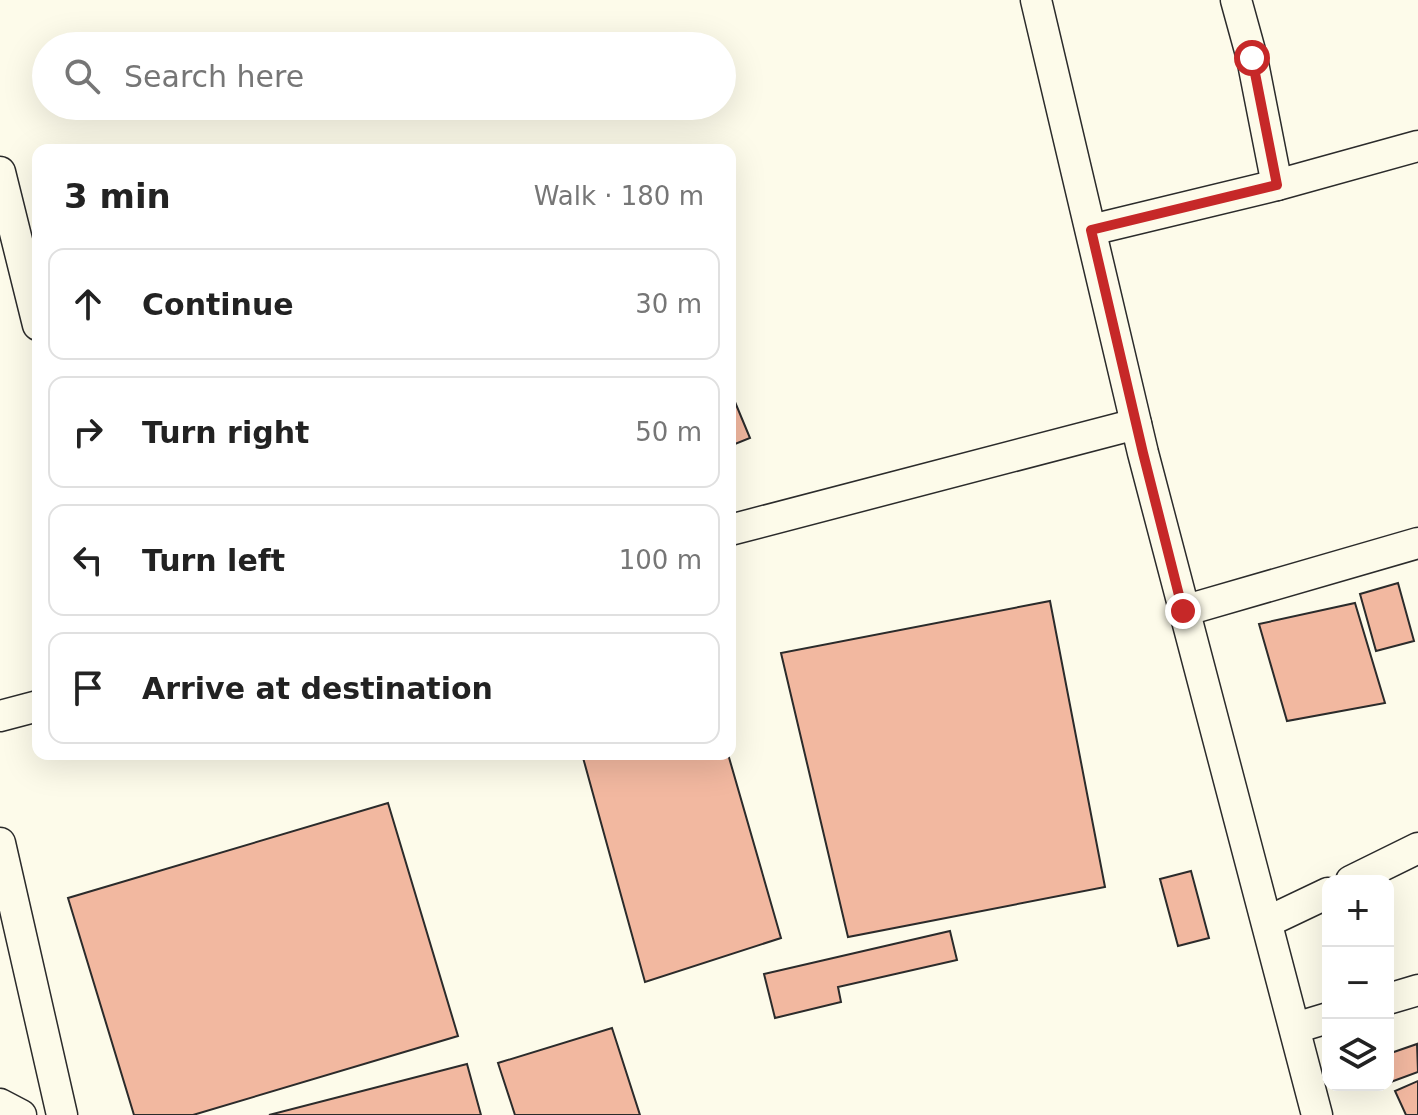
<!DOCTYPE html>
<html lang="en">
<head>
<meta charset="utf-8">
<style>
	body { margin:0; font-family:"DejaVu Sans",sans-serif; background:#f2f2f2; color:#222 }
	.controls { position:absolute; right:24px; bottom:24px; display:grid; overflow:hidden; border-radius:16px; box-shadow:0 8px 32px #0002 }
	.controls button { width:72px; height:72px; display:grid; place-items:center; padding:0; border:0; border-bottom:2px solid #e0e0e0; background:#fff; color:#222; font:40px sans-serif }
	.stop { position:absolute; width:24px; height:24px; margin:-18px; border:6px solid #c62828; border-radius:50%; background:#fff }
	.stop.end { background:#c62828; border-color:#fff; box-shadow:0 2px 8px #0008 }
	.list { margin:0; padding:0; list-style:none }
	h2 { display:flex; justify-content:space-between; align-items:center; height:104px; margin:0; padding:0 32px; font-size:34px }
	h2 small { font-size:26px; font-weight:400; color:#767676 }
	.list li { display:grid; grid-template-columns:52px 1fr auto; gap:24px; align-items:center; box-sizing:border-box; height:112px; margin:0 16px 16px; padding:0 16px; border:2px solid #e0e0e0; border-radius:16px }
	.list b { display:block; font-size:30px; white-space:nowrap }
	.list em { font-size:26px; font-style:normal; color:#767676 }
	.icon { flex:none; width:44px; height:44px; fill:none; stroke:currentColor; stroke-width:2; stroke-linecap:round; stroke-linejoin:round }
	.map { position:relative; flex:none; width:1418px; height:1115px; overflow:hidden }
	.search { position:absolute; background:#fff; box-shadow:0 8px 32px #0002; left:32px; top:32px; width:704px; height:88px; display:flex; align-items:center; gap:20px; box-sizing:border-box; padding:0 28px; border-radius:44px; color:#767676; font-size:30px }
	.panel { position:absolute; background:#fff; box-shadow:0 8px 32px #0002; left:32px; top:144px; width:704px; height:616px; border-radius:16px }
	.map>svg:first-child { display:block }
	.building { fill:#f2b8a0; stroke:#2b2b2b; stroke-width:2 }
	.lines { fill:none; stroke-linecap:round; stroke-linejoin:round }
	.minor-casing { stroke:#2b2b2b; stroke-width:33 }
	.minor { stroke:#fdfbea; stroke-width:30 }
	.route { stroke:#c62828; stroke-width:10 }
</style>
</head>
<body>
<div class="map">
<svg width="1418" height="1115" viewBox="0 0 1418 1115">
	<rect width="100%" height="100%" fill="#fdfbea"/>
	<g class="building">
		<path d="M730 390 750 438 730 446Z"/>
		<path d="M1398 583 1414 641 1376 651 1360 594Z"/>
		<path d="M1050 601 1105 887 848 937 781 653Z"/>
		<path d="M1355 603 1385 703 1287 721 1259 624Z"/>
		<path d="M582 754H728L781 938 645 982Z"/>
		<path d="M388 803 458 1036 193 1115H134L68 898Z"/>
		<path d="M1191 871 1209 938 1178 946 1160 879Z"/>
		<path d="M950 931 957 960 838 987 841 1002 775 1018 764 974Z"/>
		<path d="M612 1028 640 1115H515L498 1063Z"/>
		<path d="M1417 1044 1418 1072 1388 1083V1054Z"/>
		<path d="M467 1064 481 1115H269Z"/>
		<path d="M1418 1081V1115H1406L1395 1091Z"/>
	</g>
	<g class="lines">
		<defs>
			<g id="minor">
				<path d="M1036 0 1143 453 1317 1115"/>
				<path d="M1236 0 1252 58 1277 185"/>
				<path d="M0 172 38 325"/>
				<path d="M1091 230 1277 185 1418 146"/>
				<path d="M730 530 1136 424"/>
				<path d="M1183 611 1418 543"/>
				<path d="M0 716 38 706"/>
				<path d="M0 843 62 1115"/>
				<path d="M1351 881 1418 848"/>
				<path d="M1267 922 1328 893"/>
				<path d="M1388 999 1418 990"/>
				<path d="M1295 1028 1328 1018"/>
				<path d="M0 1104 21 1115"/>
			</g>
		</defs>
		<use href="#minor" class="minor-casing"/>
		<use href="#minor" class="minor"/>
	</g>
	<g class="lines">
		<path class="route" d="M1183 611 1143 453 1091 230 1277 185 1252 58"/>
	</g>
</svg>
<div class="controls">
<button>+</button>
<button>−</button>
<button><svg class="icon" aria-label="layers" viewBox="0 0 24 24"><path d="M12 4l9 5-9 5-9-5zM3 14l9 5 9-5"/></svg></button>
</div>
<div class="stop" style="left:1252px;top:58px"></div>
<div class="stop end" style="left:1183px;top:611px"></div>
<div class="search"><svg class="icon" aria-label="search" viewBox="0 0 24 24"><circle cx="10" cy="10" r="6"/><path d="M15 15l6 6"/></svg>Search here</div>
<section class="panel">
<h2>3 min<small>Walk · 180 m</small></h2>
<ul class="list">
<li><svg class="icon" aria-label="ahead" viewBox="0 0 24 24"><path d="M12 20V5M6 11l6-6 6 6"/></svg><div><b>Continue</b></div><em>30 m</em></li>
<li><svg class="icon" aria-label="right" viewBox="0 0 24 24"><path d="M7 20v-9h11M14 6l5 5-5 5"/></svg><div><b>Turn right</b></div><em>50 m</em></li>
<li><svg class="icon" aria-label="left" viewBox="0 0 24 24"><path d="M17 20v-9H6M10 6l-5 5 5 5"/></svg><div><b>Turn left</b></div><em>100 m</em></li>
<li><svg class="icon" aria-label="arrive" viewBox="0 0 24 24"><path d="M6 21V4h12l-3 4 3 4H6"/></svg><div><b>Arrive at destination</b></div></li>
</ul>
</section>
</div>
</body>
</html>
